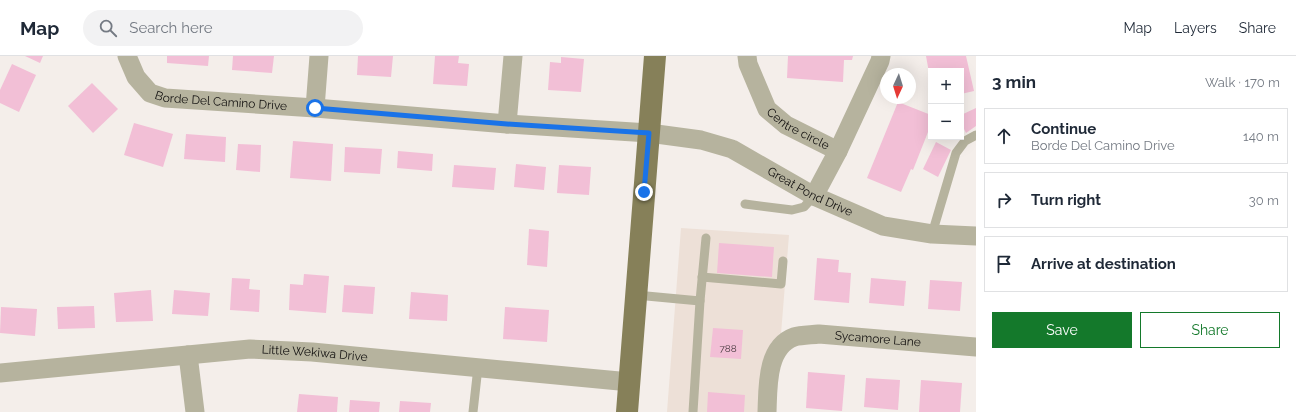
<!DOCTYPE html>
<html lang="en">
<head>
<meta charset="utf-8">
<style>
	body { margin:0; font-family:Raleway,sans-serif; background:#f2f2f3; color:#1f2937 }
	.controls { position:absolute; right:12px; top:12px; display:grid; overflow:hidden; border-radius:0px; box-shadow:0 4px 16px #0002 }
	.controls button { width:36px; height:36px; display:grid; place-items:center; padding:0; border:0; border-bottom:1px solid #e0e1e3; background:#fff; color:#1f2937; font:20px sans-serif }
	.compass { position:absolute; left:880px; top:12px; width:36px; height:36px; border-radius:50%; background:#fff; box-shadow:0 4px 16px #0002; rotate:184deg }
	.stop { position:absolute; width:12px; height:12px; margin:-9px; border:3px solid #1a73e8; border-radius:50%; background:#fff }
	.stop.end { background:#1a73e8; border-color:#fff; box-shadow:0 1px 4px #0008 }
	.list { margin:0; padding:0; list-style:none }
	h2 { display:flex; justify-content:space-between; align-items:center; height:52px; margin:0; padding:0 16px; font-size:17px }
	h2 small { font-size:13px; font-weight:400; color:#747a83 }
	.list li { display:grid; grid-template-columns:26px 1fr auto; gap:12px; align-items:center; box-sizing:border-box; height:56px; margin:0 8px 8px; padding:0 8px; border:1px solid #e0e1e3; border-radius:0px }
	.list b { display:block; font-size:15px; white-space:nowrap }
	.list p { margin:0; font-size:13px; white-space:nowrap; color:#747a83 }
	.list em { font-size:13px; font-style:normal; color:#747a83 }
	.actions { display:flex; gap:8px; padding:12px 16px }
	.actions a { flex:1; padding:9px 0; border:1px solid #14792b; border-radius:0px; text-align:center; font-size:14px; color:#14792b }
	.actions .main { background:#14792b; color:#fff }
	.icon { flex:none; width:22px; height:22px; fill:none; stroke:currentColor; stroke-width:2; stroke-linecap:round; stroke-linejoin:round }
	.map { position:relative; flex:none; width:976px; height:356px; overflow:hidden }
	header { display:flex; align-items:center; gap:24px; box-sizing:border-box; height:56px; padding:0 20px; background:#fff; border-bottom:1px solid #e0e1e3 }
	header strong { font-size:19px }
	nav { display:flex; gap:22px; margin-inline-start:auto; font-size:14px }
	.search { width:280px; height:36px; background:#f2f2f3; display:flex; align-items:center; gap:10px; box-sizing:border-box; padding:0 14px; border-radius:22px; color:#747a83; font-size:15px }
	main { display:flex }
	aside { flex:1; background:#fff }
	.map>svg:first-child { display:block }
	.built { fill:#ede0d7 }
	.building { fill:#f2bfd6 }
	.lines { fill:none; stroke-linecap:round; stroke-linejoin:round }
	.lane { stroke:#b6b39e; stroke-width:9 }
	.street { stroke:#b6b39e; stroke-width:19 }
	.primary { stroke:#868059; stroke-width:22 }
	.route { stroke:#1a73e8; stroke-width:5 }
	.labels { text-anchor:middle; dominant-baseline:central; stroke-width:4; stroke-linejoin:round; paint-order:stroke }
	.number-label { font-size:10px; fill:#4b3c42 }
	.street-label { font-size:12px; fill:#131110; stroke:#f4eeea }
</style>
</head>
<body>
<header>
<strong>Map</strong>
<div class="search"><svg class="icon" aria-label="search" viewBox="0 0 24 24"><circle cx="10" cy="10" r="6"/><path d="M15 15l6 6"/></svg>Search here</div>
<nav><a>Map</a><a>Layers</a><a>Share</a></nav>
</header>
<main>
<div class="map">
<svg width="976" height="356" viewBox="0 0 976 356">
	<rect width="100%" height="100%" fill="#f4eeea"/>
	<path class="built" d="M681 172 789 179 781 278 780 277 776 283 771 287 772 289 759 356H667Z"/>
	<g class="building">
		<path d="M25 0H43L40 7Z"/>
		<path d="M167 0H209L208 10 167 7Z"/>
		<path d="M233 0H274L272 17 232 14Z"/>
		<path d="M358 0H393L391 21 357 19Z"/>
		<path d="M435 0H459L458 7 469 8 467 30 433 28Z"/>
		<path d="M788 0H853L852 4H844L843 26 787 22Z"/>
		<path d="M926 0H966L974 35 961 38V15H931L930 22Z"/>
		<path d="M561 1 584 3 581 36 548 34 550 6 561 7Z"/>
		<path d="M12 8 36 19 19 56 0 47V34Z"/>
		<path d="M92 27 118 53 93 77 68 50Z"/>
		<path d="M898 46 931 59V77L928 76 913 114 911 113 901 136 867 122Z"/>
		<path d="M976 52V70L966 77 961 67V59Z"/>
		<path d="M134 67 173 78 163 111 124 99Z"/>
		<path d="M186 78 226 81 225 106 184 103Z"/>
		<path d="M293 85 333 88 331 125 290 122Z"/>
		<path d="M936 86 951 94 938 121 923 113Z"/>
		<path d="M238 88 261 89 260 116 236 114Z"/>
		<path d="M345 91 382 93 380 118 344 116Z"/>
		<path d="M398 95 433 98 432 115 397 112Z"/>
		<path d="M516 108 546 111 544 134 514 131Z"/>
		<path d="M454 109 496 112 494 134 452 131Z"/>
		<path d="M559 109 591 111 589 139 557 137Z"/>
		<path d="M529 173 549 175 547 211 527 209Z"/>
		<path d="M719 187 774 191 772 221 717 217Z"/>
		<path d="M817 202 839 204 838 216 851 217 849 247 814 244Z"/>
		<path d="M304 218 329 220 326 257 289 254 290 228 303 229Z"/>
		<path d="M232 222 250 223 249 233 260 234 259 256 230 254Z"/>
		<path d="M871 222 906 225 904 250 869 247Z"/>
		<path d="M930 224 962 226 960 255 928 253Z"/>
		<path d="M344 229 375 231 373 258 342 256Z"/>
		<path d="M151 234 153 265 116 266 114 237Z"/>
		<path d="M174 234 210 237 208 260 172 258Z"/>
		<path d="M411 236 448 239 447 265 409 263Z"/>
		<path d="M94 250 95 272 58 273 57 251Z"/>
		<path d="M1 251 37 253 35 280 0 277Z"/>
		<path d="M505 251 549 254 547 286 503 283Z"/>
		<path d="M713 272 743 274 741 303 710 301Z"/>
		<path d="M808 316 845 319 842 355 806 352Z"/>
		<path d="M866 322 900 324 898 354 864 351Z"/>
		<path d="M921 324 962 327 960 356H919Z"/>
		<path d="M708 336 745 339 744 356H707Z"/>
		<path d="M299 338 338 341 337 356H297Z"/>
		<path d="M350 344 380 346 379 356H349Z"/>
		<path d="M400 345 431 347 430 356H399Z"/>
	</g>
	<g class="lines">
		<g class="lane">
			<path d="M745 148 792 154 804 151 814 140"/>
			<path d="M932 178 956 97 965 85 976 79"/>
			<path d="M702 221 781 228 783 205"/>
			<path d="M636 239 700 245 706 182"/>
			<path d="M473 356 478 311"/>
			<path d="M693 356 700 245"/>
		</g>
		<g class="street">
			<path id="s1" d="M127 0 136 21 150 37 165 42 315 52 507 68 649 77 701 84 732 93 814 140 883 170 932 178 976 180"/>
			<path id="s2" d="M747 0 748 8 767 53 786 69 838 95"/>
			<path d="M315 52 319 0"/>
			<path d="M507 68 513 0"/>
			<path d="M814 140 838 95 880 5 881 0"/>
			<path d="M188 299 195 356"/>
			<path id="s3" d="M0 317 250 293 312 296 630 326"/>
			<path id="s4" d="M767 356C768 332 766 291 794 281 801 279 811 279 819 278L976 291"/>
		</g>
		<path class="primary" d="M627 356 655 0"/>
	</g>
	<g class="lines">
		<path class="route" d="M315 52 507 68 649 77 644 136"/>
	</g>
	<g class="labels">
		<g class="number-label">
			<text x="728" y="292">788</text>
		</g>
		<g class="street-label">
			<text stroke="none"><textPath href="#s1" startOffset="116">Borde Del Camino Drive</textPath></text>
			<text stroke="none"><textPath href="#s2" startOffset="94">Centre circle</textPath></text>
			<text stroke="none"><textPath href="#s1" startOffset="719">Great Pond Drive</textPath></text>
			<text stroke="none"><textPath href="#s4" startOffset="169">Sycamore Lane</textPath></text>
			<text stroke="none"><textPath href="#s3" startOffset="316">Little Wekiwa Drive</textPath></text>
		</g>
	</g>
</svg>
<div class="controls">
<button>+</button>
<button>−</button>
</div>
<svg class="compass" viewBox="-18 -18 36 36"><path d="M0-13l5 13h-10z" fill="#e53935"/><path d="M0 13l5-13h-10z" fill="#747a83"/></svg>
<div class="stop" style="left:315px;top:52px"></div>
<div class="stop end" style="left:644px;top:136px"></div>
</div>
<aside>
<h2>3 min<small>Walk · 170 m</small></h2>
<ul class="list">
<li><svg class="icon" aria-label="ahead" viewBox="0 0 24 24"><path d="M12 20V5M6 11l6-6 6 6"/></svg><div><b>Continue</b><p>Borde Del Camino Drive</p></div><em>140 m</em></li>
<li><svg class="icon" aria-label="right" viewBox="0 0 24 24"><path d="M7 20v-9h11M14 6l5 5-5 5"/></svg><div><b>Turn right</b></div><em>30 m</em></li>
<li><svg class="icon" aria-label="arrive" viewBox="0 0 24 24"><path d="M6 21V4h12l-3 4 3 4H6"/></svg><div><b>Arrive at destination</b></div></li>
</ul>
<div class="actions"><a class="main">Save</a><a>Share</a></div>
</aside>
</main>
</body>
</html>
